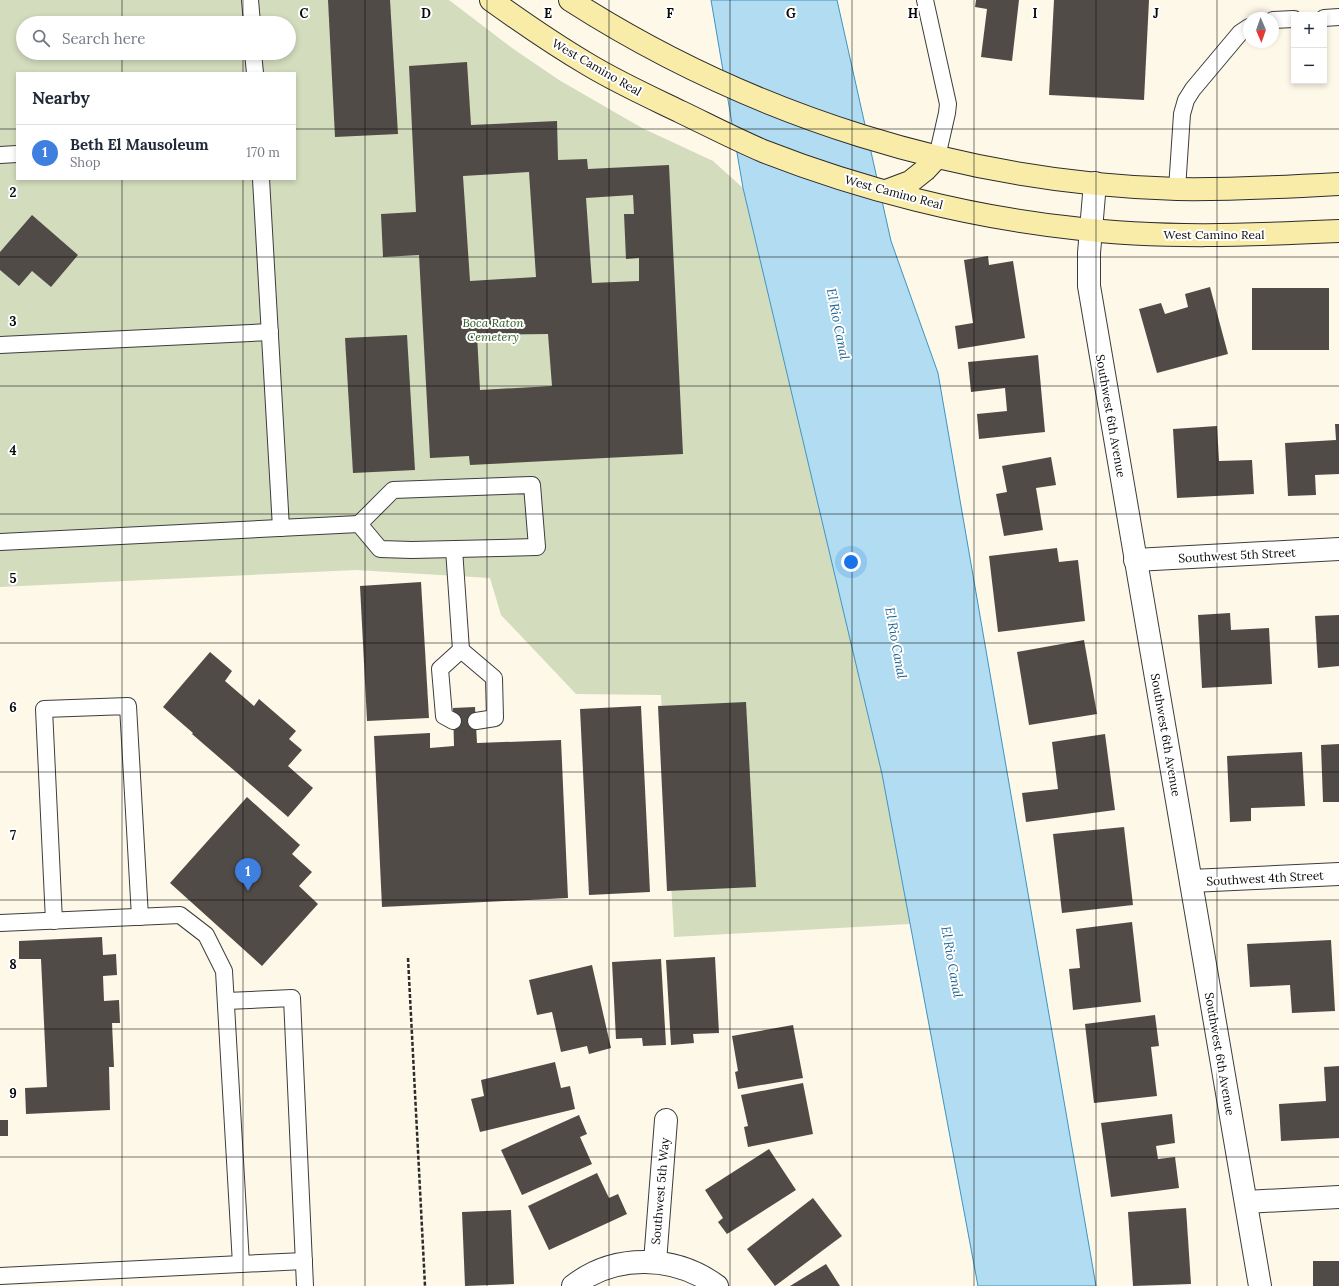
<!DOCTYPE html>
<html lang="en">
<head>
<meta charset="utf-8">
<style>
	body { margin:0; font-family:Lora,serif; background:#f6f6f7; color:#1f2937 }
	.controls { position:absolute; right:12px; top:12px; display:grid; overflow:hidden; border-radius:0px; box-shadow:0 2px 6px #0003 }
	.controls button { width:36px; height:36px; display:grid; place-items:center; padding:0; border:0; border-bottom:1px solid #e0e1e3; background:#fff; color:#1f2937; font:20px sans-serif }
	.compass { position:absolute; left:1243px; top:12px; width:36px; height:36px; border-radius:50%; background:#fff; box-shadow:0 2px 6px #0003; rotate:178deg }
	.you { position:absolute; left:851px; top:562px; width:14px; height:14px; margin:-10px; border:3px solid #fff; border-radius:50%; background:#1a73e8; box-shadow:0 0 0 6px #1a73e833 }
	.badge { display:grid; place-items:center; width:26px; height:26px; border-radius:50%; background:#0b8043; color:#fff; font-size:13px; font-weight:700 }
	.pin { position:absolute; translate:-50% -33px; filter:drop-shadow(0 1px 2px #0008) }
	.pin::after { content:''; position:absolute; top:21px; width:14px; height:12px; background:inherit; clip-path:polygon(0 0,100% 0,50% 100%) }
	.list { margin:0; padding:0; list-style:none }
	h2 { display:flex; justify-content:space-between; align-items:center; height:52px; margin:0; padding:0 16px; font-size:17px }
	h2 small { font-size:13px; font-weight:400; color:#747a83 }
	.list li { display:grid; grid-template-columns:26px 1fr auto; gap:12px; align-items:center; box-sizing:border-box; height:56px; padding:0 16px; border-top:1px solid #e0e1e3 }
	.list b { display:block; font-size:15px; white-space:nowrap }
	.list p { margin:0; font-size:13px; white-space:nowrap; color:#747a83 }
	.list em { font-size:13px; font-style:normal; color:#747a83 }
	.icon { flex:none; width:22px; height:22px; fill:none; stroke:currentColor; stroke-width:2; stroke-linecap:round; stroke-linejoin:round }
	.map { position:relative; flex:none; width:1339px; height:1286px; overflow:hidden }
	.search { position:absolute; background:#fff; box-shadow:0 2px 6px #0003; left:16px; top:16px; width:280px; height:44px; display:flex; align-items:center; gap:10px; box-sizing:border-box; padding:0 14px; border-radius:22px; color:#747a83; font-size:15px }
	.panel { position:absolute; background:#fff; box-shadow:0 2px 6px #0003; left:16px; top:72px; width:280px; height:108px; border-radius:0px }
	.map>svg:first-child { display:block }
	.cemetery { fill:#d3dcbd; fill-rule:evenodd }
	.water { fill:#b1dcf1; stroke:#3d94c2 }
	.building { fill:#514b47; fill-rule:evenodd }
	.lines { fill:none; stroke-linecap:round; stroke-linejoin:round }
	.lane-casing { stroke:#3d3d3d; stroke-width:18 }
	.street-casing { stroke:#3d3d3d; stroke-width:24 }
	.secondary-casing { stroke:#2c2c2c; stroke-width:24 }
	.path { stroke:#2c2c2c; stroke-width:2.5; stroke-dasharray:4 2; stroke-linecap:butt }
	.lane { stroke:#fff; stroke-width:16 }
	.street { stroke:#fff; stroke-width:22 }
	.secondary { stroke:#f9eca8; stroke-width:22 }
	.grid { fill:none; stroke:#0a0a0a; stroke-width:1; stroke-opacity:0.55 }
	.labels { text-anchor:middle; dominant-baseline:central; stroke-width:4; stroke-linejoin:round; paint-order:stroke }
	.street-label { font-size:12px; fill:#0a0a0a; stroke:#fff }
	.park-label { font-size:12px; font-style:italic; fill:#2f5b20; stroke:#fff }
	.water-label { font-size:13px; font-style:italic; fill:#1e6491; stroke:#fff }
	.grid-label { font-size:13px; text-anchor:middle; font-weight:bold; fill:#0a0a0a; stroke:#fff; stroke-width:4; stroke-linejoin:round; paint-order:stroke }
</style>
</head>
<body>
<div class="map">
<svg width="1339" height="1286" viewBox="0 0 1339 1286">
	<rect width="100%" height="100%" fill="#fdf8e8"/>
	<path class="cemetery" d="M0 0H449L512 48 559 80 642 128 713 161 743 188 882 774 910 924 674 937 661 695 576 694 501 615 490 578 356 570 0 587ZM23 23H289V53H23ZM17 73H295V179H17Z"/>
	<path class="water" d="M711 0H837L891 241 938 373 1096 1286H978L882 774 743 188Z"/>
	<g class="building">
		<path d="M328 0H390L398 134 335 137Z"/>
		<path d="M976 0H1019L1012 61 981 57 987 9 975 7Z"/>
		<path d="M1054 0H1149L1144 100 1049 95Z"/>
		<path d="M467 62 471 125 557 121 558 160 587 159 588 169 669 165 683 454 470 465 469 456 430 458 419 255 383 257 381 214 416 212 409 66ZM529 172 536 277 470 281 463 176ZM633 195 634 214H624L626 259 639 258V281L592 283 586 198ZM548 334 552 386 480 390 477 335Z"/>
		<path d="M32 215 78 255 51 287 32 271 19 286 0 270V252Z"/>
		<path d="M988 256 989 265 1013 261 1025 338 958 349 955 326 973 323 964 260Z"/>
		<path d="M1210 287 1228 354 1157 373 1139 309 1161 303 1165 314 1188 307 1185 294Z"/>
		<rect x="1252" y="288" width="77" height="62"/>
		<path d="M407 335 415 470 353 473 345 338Z"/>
		<path d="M1038 355 1045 432 979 439 977 414 1007 411 1005 388 971 392 968 362Z"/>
		<path d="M1335 424H1339V474L1315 475 1316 495 1288 496 1285 443 1336 440Z"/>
		<path d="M1217 426 1219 461 1252 460 1254 494 1177 498 1173 429Z"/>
		<path d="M1051 457 1056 485 1036 488 1043 530 1004 536 996 494 1007 492 1002 466Z"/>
		<path d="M1057 548 1059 562 1078 560 1085 621 998 632 989 556Z"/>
		<path d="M421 582 429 718 367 721 360 586Z"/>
		<path d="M1230 613 1231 630 1269 628 1272 684 1202 688 1198 615Z"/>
		<path d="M1339 615V666L1318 668 1315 616Z"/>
		<path d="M1084 640 1097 714 1029 725 1017 652Z"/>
		<path d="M210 652 232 671 225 681 254 706 259 699 296 731 289 739 302 750 288 766 313 788 288 817 192 734 193 733 163 707Z"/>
		<path d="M746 702 756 887 667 891 658 706Z"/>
		<path d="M641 706 650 892 589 895 580 709Z"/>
		<path d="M475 707 477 743 561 740 568 898 382 907 374 736 430 733V748L454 746 453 708Z"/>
		<path d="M1105 734 1115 810 1026 822 1022 793 1058 789 1052 742Z"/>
		<path d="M1339 744V802H1323L1321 745Z"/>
		<path d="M1302 752 1305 806 1251 808V821L1230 822 1227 756Z"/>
		<path d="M247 797 300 845 292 854 312 872 299 886 318 904 262 966 170 883Z"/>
		<path d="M1124 827 1133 905 1062 913 1053 834Z"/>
		<path d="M1132 922 1141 1002 1073 1010 1069 969 1080 968 1076 929Z"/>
		<path d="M102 937 103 955 116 954 117 975 103 976 104 1001 119 1000 120 1023H112L114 1067H109L110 1110 26 1114 25 1088 47 1087 41 959H19V941Z"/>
		<path d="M1331 940 1335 1011 1292 1013 1290 985 1250 987 1247 944Z"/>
		<path d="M715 957 719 1033 693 1034 694 1043 671 1045 666 960Z"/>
		<path d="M661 959 666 1045 643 1046 642 1038 616 1039 612 962Z"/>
		<path d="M592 965 611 1048 589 1054 587 1046 561 1052 552 1012 537 1015 529 980Z"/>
		<path d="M1155 1015 1159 1046 1151 1047 1157 1096 1094 1103 1085 1024Z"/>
		<path d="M793 1025 803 1078 738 1089 735 1072 738 1071 732 1036Z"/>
		<path d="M555 1062 561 1088 570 1086 575 1109 480 1132 471 1099 484 1096 481 1080Z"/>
		<path d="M1339 1066V1138L1281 1141 1279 1104 1326 1101 1324 1067Z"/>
		<path d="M803 1083 813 1134 748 1147 744 1127 748 1126 741 1095Z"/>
		<path d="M1172 1114 1175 1143 1156 1146 1158 1159 1175 1157 1179 1188 1111 1197 1101 1123Z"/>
		<path d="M579 1115 587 1134 580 1137 592 1164 522 1195 501 1150Z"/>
		<rect x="0" y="1120" width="8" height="16"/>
		<path d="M769 1149 796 1190 727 1234 718 1222 723 1218 705 1190Z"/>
		<path d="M597 1173 609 1198 618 1194 627 1214 549 1250 528 1206Z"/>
		<path d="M813 1198 842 1236 775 1286 747 1249Z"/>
		<path d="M1186 1208 1191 1284 1133 1286 1128 1212Z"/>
		<path d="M511 1210 514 1284 465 1286 462 1212Z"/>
		<rect x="1313" y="1261" width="26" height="25"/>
		<path d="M826 1264 840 1286H790Z"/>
	</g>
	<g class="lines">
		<defs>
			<g id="lane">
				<path d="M250 0 252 23"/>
				<path d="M925 0 948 104 947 113 937 157"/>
				<path d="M1324 18 1339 17"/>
				<path d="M1273 20 1294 19"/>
				<path d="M253 53 255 73"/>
				<path d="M0 155 17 154"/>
				<path d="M261 179 281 528"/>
				<path d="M1177 189 1182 114 1186 100 1193 89 1240 33 1249 27"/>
				<path d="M0 345 270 332"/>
				<path d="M532 485 537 547 412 550 380 549 359 524 393 490Z"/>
				<path d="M0 542 359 524"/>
				<path d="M461 650 494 678 495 718 476 721"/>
				<path d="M453 721 444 716 440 669 461 650 454 549"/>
				<path d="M54 921 44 709 128 706 140 917"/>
				<path d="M0 923 180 915 206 935 224 971 241 1264 304 1261"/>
				<path d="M226 1001 292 998 305 1286"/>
				<path d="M0 1276 241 1264"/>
			</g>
			<g id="street">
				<path d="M1095 183 1089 253V286L1260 1286"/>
				<path d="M1135 560 1339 549"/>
				<path d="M1191 881 1339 874"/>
				<path d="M1246 1202 1339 1197"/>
				<path d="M655 1262 666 1120"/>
				<path d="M573 1286C615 1253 675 1255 717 1286"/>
			</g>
			<g id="secondary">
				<path d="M491 0C523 23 555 45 589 65 619 83 650 97 681 112 708 125 735 139 763 151 860 189 969 217 1073 228 1161 239 1251 235 1339 231"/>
				<path d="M570 0C751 116 963 183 1177 189 1231 190 1285 187 1339 184"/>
				<path d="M886 191 910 182 925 170 937 157"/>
			</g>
		</defs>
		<use href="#lane" class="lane-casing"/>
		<use href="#street" class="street-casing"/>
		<use href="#secondary" class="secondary-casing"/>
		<path class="path" d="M408 958 425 1286"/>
		<use href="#lane" class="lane"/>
		<use href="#street" class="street"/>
		<use href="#secondary" class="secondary"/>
	</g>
	<path class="grid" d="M122 0V23M243 0V23M365 0V1286M487 0V1286M609 0V1286M730 0V1286M852 0V1286M974 0V1286M1096 0V1286M1217 0V1286M122 53V73M243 53V73M0 129H17M295 129H1339M122 179V1286M243 179V1286M0 257H1339M0 386H1339M0 514H1339M0 643H1339M0 772H1339M0 900H1339M0 1029H1339M0 1157H1339"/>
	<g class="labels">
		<g class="street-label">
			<text transform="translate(597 67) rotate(30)">West Camino Real</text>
			<text transform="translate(894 192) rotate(15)">West Camino Real</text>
			<text x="1214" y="234">West Camino Real</text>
			<text transform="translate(1111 416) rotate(80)">Southwest 6th Avenue</text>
			<text transform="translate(1237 555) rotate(-3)">Southwest 5th Street</text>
			<text transform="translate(1166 735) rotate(80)">Southwest 6th Avenue</text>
			<text transform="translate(1265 878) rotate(-3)">Southwest 4th Street</text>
			<text transform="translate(1220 1054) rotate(80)">Southwest 6th Avenue</text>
			<text transform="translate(660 1191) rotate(-85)">Southwest 5th Way</text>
		</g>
		<g class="park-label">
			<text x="493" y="322">Boca Raton<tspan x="493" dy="14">Cemetery</tspan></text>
		</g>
		<g class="water-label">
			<text transform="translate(838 324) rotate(79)">El Rio Canal</text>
			<text transform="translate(896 643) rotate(80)">El Rio Canal</text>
			<text transform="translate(952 962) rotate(80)">El Rio Canal</text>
		</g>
	</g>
	<g class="grid-label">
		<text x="304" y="18">C</text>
		<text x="426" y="18">D</text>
		<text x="548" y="18">E</text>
		<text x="670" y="18">F</text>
		<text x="791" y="18">G</text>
		<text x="913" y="18">H</text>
		<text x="1035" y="18">I</text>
		<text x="1156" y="18">J</text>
		<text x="13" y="197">2</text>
		<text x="13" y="326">3</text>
		<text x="13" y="455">4</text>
		<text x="13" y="583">5</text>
		<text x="13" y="712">6</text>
		<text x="13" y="840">7</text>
		<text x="13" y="969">8</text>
		<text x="13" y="1098">9</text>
	</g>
</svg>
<div class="controls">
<button>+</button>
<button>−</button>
</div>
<svg class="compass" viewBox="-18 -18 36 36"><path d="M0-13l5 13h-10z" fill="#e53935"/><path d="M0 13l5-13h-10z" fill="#747a83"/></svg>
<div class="you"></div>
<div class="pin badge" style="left:248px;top:891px;background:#3f7fe0">1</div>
<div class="search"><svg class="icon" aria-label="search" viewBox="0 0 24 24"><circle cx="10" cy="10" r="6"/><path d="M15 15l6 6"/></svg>Search here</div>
<section class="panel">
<h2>Nearby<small></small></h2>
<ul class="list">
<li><span class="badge" style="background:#3f7fe0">1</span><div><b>Beth El Mausoleum</b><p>Shop</p></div><em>170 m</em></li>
</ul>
</section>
</div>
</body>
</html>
